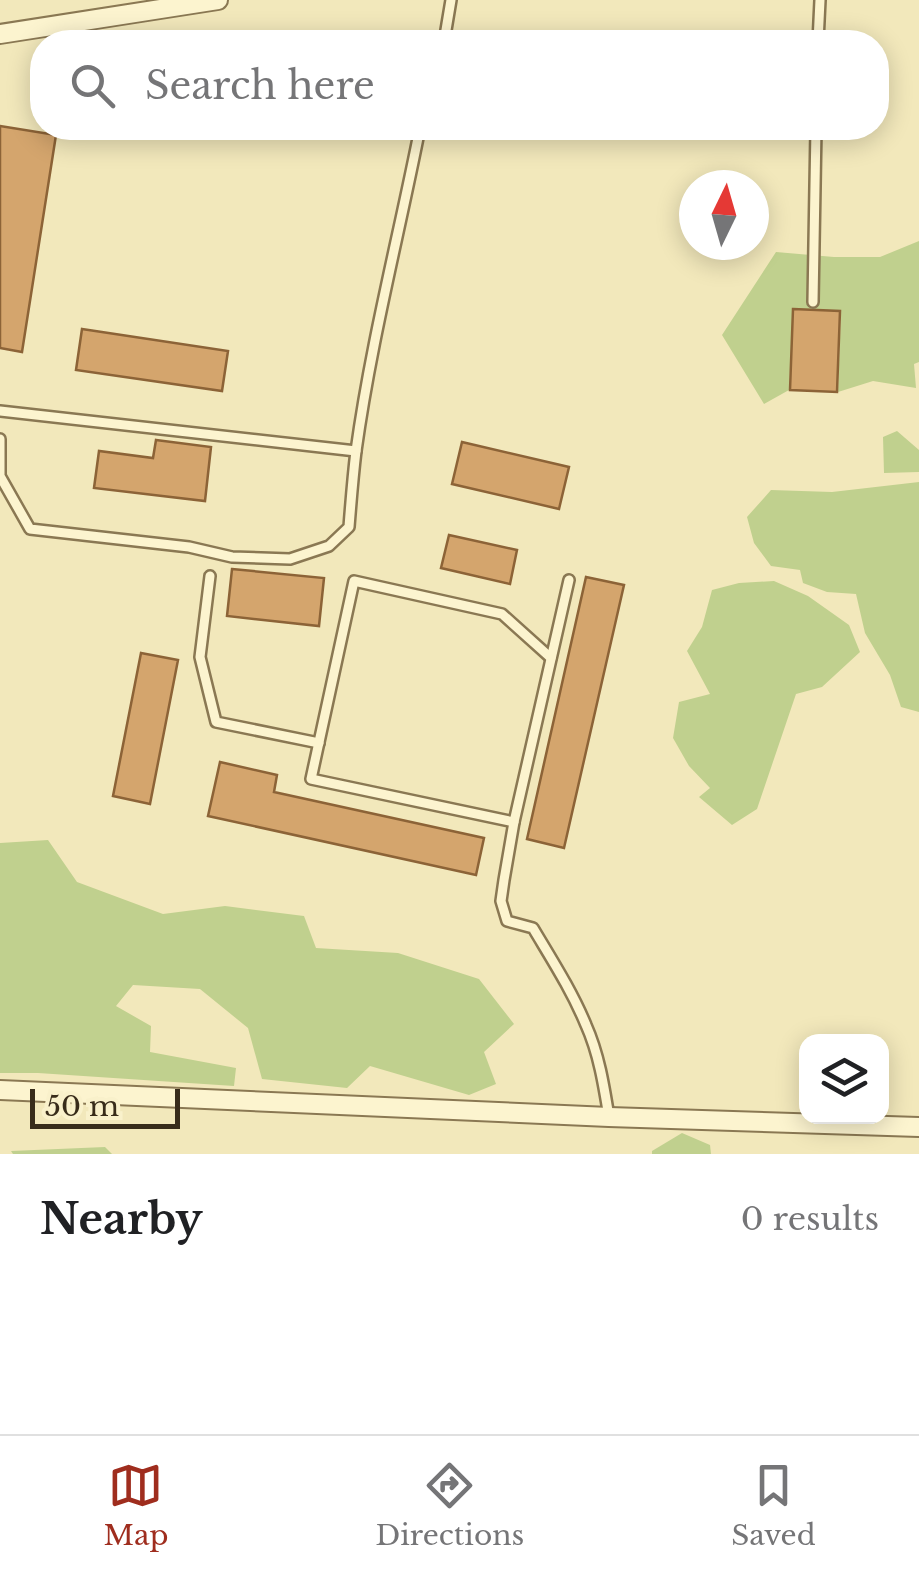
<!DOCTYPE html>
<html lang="en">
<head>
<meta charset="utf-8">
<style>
	body { margin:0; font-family:"Libre Baskerville",serif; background:#f6f6f6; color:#202124 }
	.controls { position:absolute; right:30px; bottom:30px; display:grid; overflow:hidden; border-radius:20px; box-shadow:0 5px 25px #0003 }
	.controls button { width:90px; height:90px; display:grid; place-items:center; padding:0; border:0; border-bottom:2px solid #e0e0e0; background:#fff; color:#202124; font:50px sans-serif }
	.compass { position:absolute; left:679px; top:170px; width:90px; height:90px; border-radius:50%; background:#fff; box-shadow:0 5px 25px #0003; rotate:5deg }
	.scale { position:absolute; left:30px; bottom:25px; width:150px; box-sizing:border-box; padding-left:10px; border:5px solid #382c1a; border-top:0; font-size:28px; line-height:35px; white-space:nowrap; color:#382c1a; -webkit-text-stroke:8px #f9f1cb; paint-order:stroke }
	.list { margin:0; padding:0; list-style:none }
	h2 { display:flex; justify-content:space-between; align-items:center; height:130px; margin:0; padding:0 40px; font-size:42px }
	h2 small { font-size:32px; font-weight:400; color:#757577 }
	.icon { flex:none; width:55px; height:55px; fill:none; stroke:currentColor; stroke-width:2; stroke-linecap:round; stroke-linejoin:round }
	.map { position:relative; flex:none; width:919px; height:1154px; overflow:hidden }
	.search { position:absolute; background:#fff; box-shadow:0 5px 25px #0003; left:30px; right:30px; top:30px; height:110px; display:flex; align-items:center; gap:25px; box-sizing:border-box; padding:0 35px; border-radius:40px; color:#757577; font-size:38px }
	.sheet { height:280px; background:#fff }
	nav { display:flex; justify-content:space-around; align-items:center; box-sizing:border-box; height:140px; border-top:2px solid #e0e0e0; background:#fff; font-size:28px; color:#757577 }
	nav a { display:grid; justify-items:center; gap:5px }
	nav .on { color:#9f2d1e }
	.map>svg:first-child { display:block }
	.green { fill:#c0d08e }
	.building { fill:#d4a56d; stroke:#8c6337; stroke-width:2.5 }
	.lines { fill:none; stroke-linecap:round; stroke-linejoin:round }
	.lane-casing { stroke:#8a7853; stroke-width:14 }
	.street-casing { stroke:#8a7853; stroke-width:22 }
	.lane { stroke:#fcf4cf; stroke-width:9 }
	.street { stroke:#fcf4cf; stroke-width:18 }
</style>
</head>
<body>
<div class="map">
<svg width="919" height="1154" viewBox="0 0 919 1154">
	<rect width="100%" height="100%" fill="#f2e8bb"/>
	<g class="green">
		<path d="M919 241V362L914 364 916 388 873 381 838 392 841 311 793 309 789 390 764 404 722 335 776 252 834 257H880Z"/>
		<path d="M897 431 919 450V472L884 473 883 437Z"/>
		<path d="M919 482V712L901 707 890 675 865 633 856 594 827 592 803 583 800 570 771 566 754 543 747 517 771 490 832 492Z"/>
		<path d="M774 581 808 596 849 625 860 652 822 687 796 694 757 809 732 825 699 797 710 788 689 766 673 738 679 702 710 694 687 651 702 627 712 590 739 583Z"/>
		<path d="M48 840 77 882 163 914 225 906 304 916 316 948 398 953 479 979 514 1024 484 1052 496 1084 469 1095 370 1066 347 1088 262 1079 248 1028 200 989 133 985 116 1006 151 1026 150 1052 236 1068 234 1086 38 1073H0V843Z"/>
		<path d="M682 1133 710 1145 711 1154H652V1151Z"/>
		<path d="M105 1147 112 1154H13L11 1151Z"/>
	</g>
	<g class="building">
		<path d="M0 126 56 135 22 352 0 348Z"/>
		<path d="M793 309 840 311 837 392 790 390Z"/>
		<path d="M82 329 228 351 222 391 76 370Z"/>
		<path d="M156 440 211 447 205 501 94 488 99 451 153 458Z"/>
		<path d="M462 442 569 467 559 509 452 484Z"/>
		<path d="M449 535 517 550 510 584 441 568Z"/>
		<path d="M232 569 324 578 319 626 227 616Z"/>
		<path d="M586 577 624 585 564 848 527 839Z"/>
		<path d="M141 653 178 660 150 804 113 796Z"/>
		<path d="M220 762 277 775 274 792 484 838 476 875 208 816Z"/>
	</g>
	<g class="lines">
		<defs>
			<g id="lane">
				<path d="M444 42 451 0"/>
				<path d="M818 42 820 0"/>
				<path d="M813 302 816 128"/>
				<path d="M0 411 356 451"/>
				<path d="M0 439V476L30 529 189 547 232 557 290 559 329 546 349 527C351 501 353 476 356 451 371 342 399 235 420 128"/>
				<path d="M210 576 200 657 216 722 319 743"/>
				<path d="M569 580 514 822 504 880 501 901 507 921 533 928C552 960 572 991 586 1025 599 1054 604 1086 609 1117"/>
				<path d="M514 822 311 779 354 581 502 614 551 658"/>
			</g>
			<g id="street">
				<path d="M0 34 218 0"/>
				<path d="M0 1090 609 1117 919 1127"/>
			</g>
		</defs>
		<use href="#lane" class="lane-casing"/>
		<use href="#street" class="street-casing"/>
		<use href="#lane" class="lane"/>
		<use href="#street" class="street"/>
	</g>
</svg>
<div class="controls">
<button><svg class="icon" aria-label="layers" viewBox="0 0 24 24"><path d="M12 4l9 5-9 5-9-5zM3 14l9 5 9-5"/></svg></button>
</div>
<svg class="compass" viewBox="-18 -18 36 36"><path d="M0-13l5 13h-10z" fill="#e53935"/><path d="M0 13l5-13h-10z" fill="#757577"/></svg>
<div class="scale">50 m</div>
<div class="search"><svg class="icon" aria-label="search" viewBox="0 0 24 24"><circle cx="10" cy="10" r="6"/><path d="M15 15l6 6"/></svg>Search here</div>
</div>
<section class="sheet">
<h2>Nearby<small>0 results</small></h2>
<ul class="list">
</ul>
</section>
<nav>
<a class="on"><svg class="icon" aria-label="map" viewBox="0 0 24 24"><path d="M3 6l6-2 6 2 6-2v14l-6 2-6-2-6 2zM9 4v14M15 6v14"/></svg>Map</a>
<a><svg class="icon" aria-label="directions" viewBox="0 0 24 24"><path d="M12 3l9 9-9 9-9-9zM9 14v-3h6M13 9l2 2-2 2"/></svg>Directions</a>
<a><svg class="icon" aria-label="saved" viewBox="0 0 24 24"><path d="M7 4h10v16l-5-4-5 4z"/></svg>Saved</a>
</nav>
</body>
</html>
